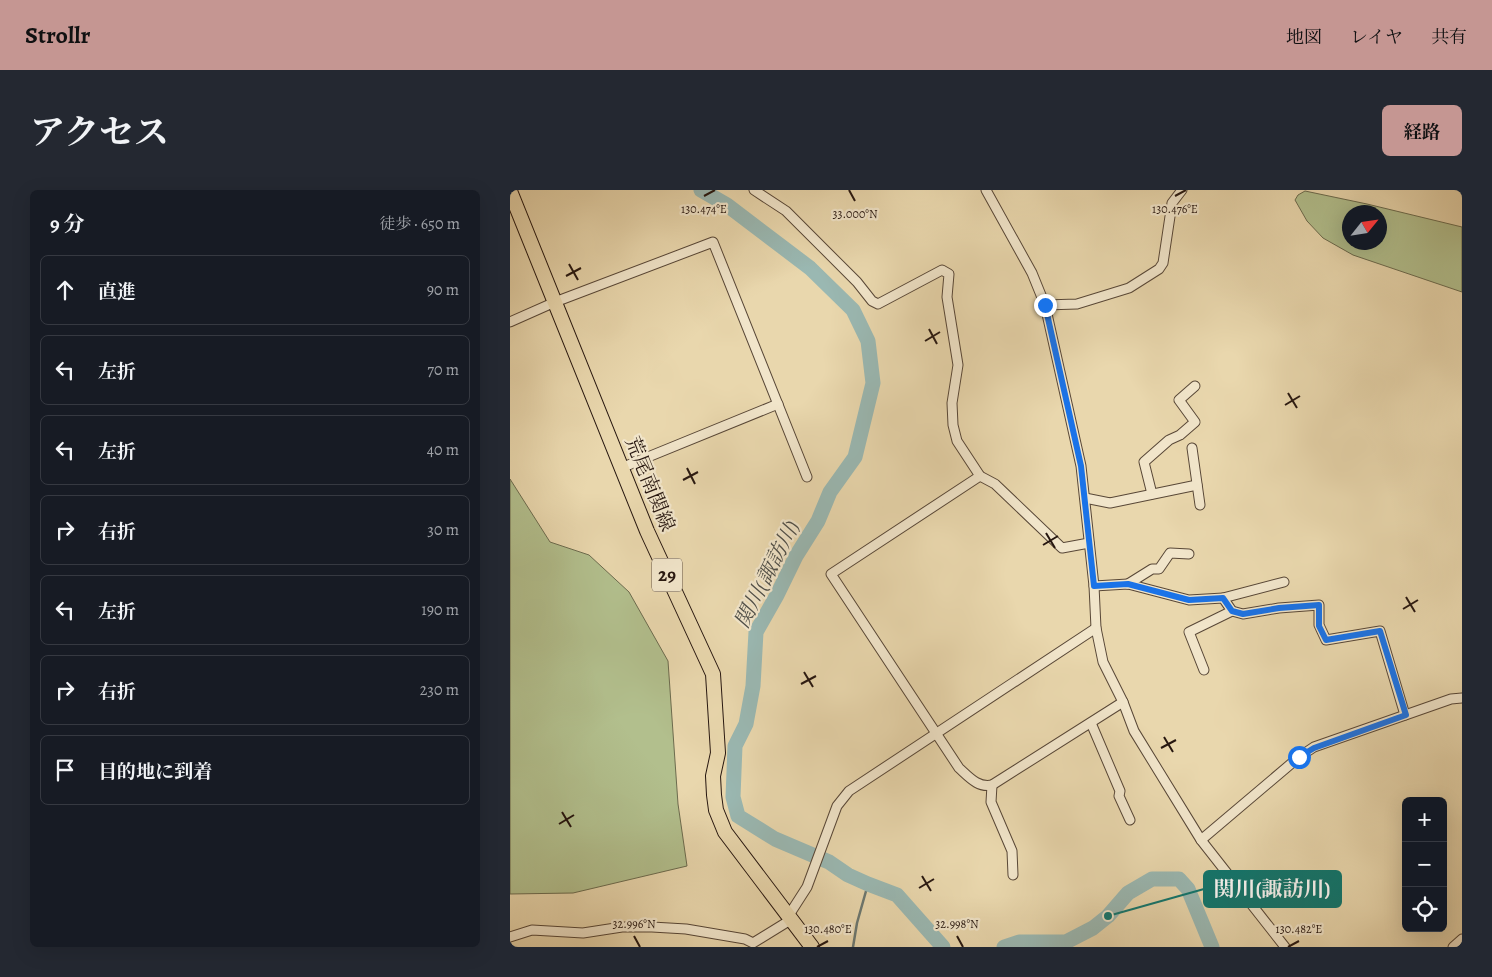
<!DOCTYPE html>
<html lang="ja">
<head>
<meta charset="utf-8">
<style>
	body { margin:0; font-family:Alegreya,"Noto Serif JP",serif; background:#242831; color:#f1f3f6 }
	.controls { position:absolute; right:15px; bottom:15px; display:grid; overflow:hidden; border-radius:8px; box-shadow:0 5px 20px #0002 }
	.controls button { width:45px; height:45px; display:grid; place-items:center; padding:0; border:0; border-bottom:1px solid #363941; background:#171b24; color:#f1f3f6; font:25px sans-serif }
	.compass { position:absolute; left:832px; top:15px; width:45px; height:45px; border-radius:50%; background:#171b24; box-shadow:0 5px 20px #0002; rotate:60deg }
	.stop { position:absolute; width:15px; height:15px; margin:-11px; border:4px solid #1a73e8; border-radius:50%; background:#fff }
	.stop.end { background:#1a73e8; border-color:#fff; box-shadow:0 1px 5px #0008 }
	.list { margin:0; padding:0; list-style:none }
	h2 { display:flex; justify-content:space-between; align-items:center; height:65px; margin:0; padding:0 20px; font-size:21px }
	h2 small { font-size:16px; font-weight:400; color:#9ea1a6 }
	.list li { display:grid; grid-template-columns:32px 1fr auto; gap:15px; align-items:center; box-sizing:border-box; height:70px; margin:0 10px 10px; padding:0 10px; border:1px solid #363941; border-radius:8px }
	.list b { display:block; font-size:19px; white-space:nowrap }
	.list em { font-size:16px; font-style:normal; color:#9ea1a6 }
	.icon { flex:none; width:28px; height:28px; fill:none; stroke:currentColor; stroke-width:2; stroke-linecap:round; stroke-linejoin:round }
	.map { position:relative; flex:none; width:952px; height:757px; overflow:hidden; border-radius:8px }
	header { display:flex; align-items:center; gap:30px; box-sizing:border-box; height:70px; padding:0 25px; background:#c59692; color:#111 }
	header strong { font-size:24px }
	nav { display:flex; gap:28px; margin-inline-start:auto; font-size:18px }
	.intro { display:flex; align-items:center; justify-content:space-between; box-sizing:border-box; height:120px; padding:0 30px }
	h1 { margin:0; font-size:35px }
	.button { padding:12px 22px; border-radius:8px; background:#c59692; color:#111; font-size:18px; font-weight:700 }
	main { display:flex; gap:30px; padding:0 30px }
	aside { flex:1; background:#171b24; border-radius:8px; box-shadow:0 5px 20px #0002 }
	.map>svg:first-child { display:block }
	.green { fill:#b2bf8d; stroke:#6c6b4e; fill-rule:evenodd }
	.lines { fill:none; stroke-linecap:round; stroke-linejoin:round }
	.stream { stroke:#6c7871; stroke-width:2.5 }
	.river { stroke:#9ab8b2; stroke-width:15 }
	.street-casing { stroke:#584737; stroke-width:11 }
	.primary-casing { stroke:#271710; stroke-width:16 }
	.street { stroke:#f1e5ca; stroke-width:9 }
	.primary { stroke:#e9d7ad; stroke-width:14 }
	.route { stroke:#1a73e8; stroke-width:6 }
	.ticks { fill:none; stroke:#271710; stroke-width:2 }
	.labels { text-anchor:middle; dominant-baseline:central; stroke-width:4.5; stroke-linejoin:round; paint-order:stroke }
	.shield { fill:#f1e5ca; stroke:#645548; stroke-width:1 }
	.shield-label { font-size:19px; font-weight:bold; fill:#271710 }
	.street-label { font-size:20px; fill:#271710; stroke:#f1e5ca }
	.water-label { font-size:21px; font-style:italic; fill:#4f4f49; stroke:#f1e5ca }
	.ticks-label { font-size:12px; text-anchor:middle; fill:#271710; stroke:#f1e5ca; stroke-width:4.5; stroke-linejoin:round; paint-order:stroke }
	.leader { fill:none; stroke:#0f766e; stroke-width:2 }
	.callout-dot { fill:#0f766e; stroke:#f1e5ca; stroke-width:2 }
	.callout { fill:#0f766e; stroke:#0f766e; stroke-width:2 }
	.callout-label { font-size:21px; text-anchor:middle; font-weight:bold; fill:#fff }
</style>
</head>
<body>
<header>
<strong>Strollr</strong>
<nav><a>地図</a><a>レイヤ</a><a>共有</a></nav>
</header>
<div class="intro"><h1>アクセス</h1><a class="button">経路</a></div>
<main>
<aside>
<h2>9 分<small>徒歩 · 650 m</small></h2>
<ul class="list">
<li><svg class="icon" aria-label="ahead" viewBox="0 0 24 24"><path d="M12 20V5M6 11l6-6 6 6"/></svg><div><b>直進</b></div><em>90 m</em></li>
<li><svg class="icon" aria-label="left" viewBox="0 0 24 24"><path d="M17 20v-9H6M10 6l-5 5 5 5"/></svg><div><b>左折</b></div><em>70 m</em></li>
<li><svg class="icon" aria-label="left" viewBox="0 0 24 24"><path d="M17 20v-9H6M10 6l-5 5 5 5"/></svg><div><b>左折</b></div><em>40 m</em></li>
<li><svg class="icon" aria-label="right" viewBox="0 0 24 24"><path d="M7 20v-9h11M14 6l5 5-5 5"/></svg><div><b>右折</b></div><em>30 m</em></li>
<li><svg class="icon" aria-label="left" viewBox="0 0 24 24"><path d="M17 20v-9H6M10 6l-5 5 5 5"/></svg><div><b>左折</b></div><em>190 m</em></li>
<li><svg class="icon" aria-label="right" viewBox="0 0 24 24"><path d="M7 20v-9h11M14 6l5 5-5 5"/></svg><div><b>右折</b></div><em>230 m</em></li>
<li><svg class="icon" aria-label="arrive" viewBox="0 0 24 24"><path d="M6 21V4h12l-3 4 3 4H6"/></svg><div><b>目的地に到着</b></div></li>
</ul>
</aside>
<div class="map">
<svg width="952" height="757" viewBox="0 0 952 757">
	<rect width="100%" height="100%" fill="#e9d7ad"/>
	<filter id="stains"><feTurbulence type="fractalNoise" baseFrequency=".004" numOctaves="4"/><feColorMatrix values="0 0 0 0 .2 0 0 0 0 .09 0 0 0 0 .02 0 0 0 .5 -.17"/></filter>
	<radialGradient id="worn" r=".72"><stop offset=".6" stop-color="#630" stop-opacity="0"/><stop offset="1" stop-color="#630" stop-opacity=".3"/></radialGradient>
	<g class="green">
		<path d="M795 1 857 14 952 37V102L843 65 813 48 797 31 785 10 788 5ZM839 22H869V52H839Z"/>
		<path d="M0 289 40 352 79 365 119 402 158 471 168 614 177 676 63 703 0 704Z"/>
	</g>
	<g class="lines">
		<path class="stream" d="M343 757 347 733 358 694"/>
		<g class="river">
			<path d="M191 0 217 15 300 78 343 120 358 151 363 193 345 267 320 302 308 331 286 366 267 405 246 442 243 496 236 534 225 556 223 607 228 626 265 649 319 672 338 685 358 694 387 705 433 757"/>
			<path d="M494 757 509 752H556L583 738 598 726 618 703 642 689H669L678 699 702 757"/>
		</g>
		<defs>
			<g id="street">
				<path d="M244 0 276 21 347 92 362 111 368 114 432 80 439 84 437 107 448 175 442 213 443 235 447 251 470 286 485 294 552 358 579 353"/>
				<path d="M476 0 522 83 535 115 571 276 584 396 586 438 593 472 613 512 624 541 691 650 775 757"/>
				<path d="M535 115 567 114 619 98 649 79 653 73 662 13 672 0"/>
				<path d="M0 132 45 112 203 52 297 287"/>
				<path d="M682 258 690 315"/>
				<path d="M111 278 268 214"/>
				<path d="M470 286 321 384 449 578C459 587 468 598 482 595L613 512"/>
				<path d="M642 304 634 272 659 250 670 245 685 232 669 210 685 196"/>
				<path d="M575 308 600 313 687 295"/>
				<path d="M618 394 642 379H649L660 363 679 364"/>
				<path d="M584 396 618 394 679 410 713 408 722 421 733 424 769 418 809 415V435L816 450 870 441 895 525"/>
				<path d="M713 408 774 392"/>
				<path d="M694 480 679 442 722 421"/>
				<path d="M581 533 610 601 609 606 620 630"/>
				<path d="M482 595 481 612 502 661 503 685"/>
				<path d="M691 650 789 567 804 557 941 509 952 508"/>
				<path d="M279 725 297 697 327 616 339 601 586 438"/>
				<path d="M0 747 22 740 73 743 112 737H142L176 739 235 749 243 753 282 729"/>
				<path d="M943 757 952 749"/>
			</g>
			<path id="primary" d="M0 1 137 341 203 484 208 563 203 586 204 605 206 620 215 642 302 757"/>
		</defs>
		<use href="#street" class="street-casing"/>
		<use href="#primary" class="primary-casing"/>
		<use href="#street" class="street"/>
		<use href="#primary" class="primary"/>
	</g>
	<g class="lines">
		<path class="route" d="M535 115 571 276 584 396 618 394 679 410 713 408 722 421 733 424 769 418 809 415V436L816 450 870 441 896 525 804 558 789 567"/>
	</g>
	<path class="ticks" d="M339 0 345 11M194 6 205 0M665 6 676 0M59 74 68 90M56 86 71 78M419 139 427 154M415 151 430 142M778 203 787 218M775 215 790 206M177 278 185 294M173 290 188 282M536 343 545 358M533 355 548 346M896 407 905 422M893 419 908 410M294 482 303 497M291 494 306 486M654 547 663 562M651 558 666 550M52 622 61 637M49 634 64 625M412 686 421 701M409 698 424 689M124 746 130 757M447 746 453 757M307 757 318 751M778 757 789 751"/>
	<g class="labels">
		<rect class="shield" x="142" y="368.5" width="30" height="33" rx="4"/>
		<g class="shield-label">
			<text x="157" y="385">29</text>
		</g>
		<g class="street-label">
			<text transform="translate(140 294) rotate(68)">荒尾南関線</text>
		</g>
		<g class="water-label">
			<text transform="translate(257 384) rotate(-63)">関川(諏訪川)</text>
		</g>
	</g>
	<g class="ticks-label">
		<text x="194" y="23">130.474°E</text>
		<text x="665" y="23">130.476°E</text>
		<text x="345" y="28">33.000°N</text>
		<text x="124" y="738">32.996°N</text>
		<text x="447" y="738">32.998°N</text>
		<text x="318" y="743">130.480°E</text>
		<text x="789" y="743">130.482°E</text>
	</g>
	<path class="leader" d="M598 726L694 699"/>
	<circle class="callout-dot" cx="598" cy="726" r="5"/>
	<rect class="callout" x="694" y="681" width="137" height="36" rx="5"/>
	<g class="callout-label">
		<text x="762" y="706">関川(諏訪川)</text>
	</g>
	<rect width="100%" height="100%" filter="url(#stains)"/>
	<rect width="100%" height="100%" fill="url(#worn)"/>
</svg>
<div class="controls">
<button>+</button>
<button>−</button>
<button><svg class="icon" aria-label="locate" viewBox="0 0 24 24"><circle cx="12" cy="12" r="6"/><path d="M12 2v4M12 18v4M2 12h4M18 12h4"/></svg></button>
</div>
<svg class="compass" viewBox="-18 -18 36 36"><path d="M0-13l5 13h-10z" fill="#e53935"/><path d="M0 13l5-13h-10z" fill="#9ea1a6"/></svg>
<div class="stop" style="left:789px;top:567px"></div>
<div class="stop end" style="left:535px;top:115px"></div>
</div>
</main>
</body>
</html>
